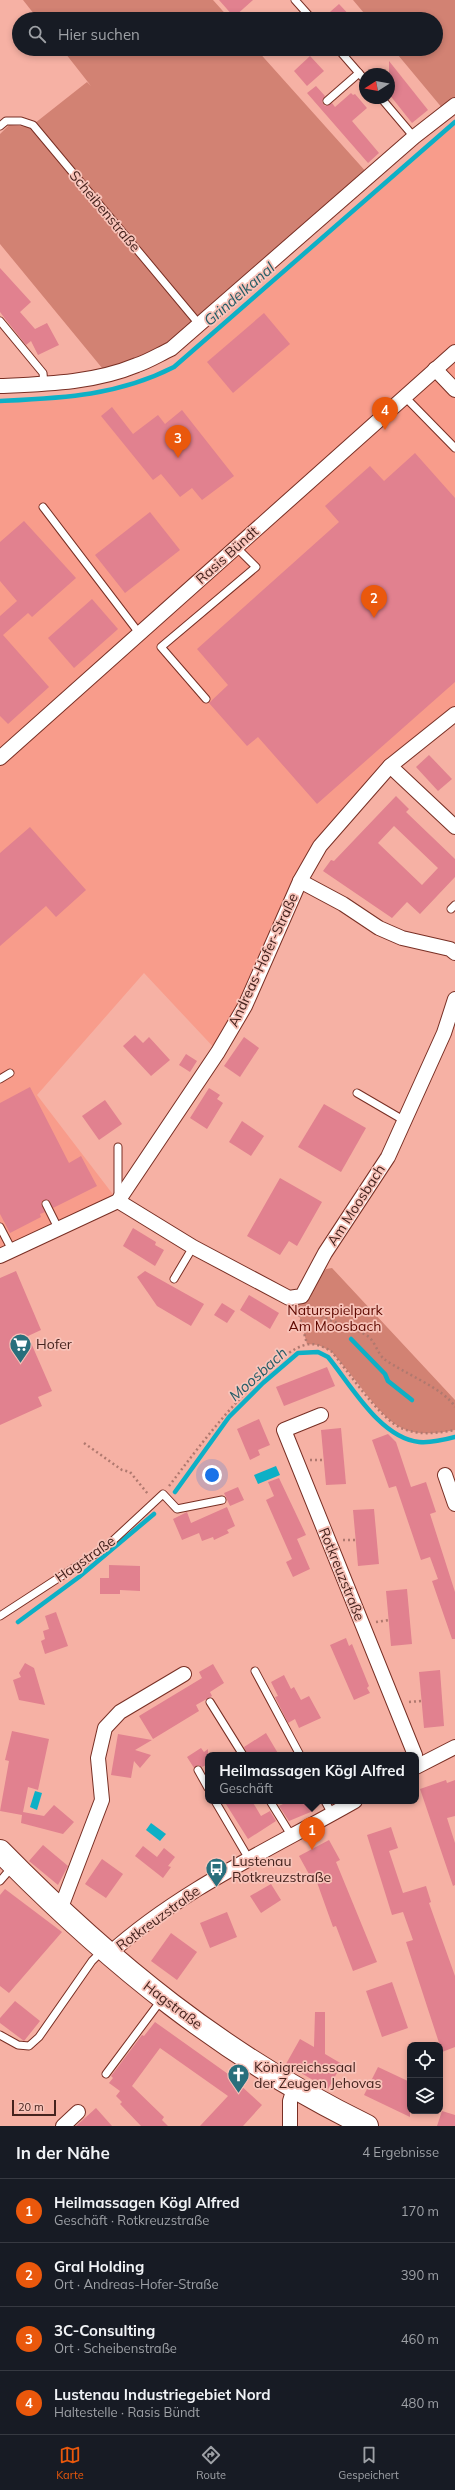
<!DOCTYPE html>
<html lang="de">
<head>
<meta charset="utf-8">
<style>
	body { margin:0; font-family:Mulish,sans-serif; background:#20242c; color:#f1f3f6 }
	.controls { position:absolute; right:12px; bottom:12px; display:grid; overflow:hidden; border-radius:8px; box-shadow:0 2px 6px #0003 }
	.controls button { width:36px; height:36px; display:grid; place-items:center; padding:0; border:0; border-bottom:1px solid #363941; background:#171b24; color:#f1f3f6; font:20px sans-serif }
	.compass { position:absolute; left:359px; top:68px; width:36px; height:36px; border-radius:50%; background:#171b24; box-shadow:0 2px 6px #0003; rotate:259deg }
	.scale { position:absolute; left:12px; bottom:10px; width:44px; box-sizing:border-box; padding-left:4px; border:2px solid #45231e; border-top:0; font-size:11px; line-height:14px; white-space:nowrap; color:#45231e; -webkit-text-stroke:3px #f8c3b9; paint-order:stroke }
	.you { position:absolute; left:212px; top:1475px; width:14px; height:14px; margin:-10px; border:3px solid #fff; border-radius:50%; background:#1a73e8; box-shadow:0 0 0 6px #1a73e833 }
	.badge { display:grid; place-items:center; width:26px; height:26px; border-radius:50%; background:#ea580c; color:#fff; font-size:13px; font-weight:700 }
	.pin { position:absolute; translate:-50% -33px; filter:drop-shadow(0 1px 2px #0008) }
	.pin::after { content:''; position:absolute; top:21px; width:14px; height:12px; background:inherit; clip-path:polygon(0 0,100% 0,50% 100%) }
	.popup { position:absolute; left:205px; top:1752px; width:214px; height:52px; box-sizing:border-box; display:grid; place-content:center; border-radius:8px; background:#171b24; filter:drop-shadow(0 1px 3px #0005); font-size:13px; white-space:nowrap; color:#9ea1a6 }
	.popup b { font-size:15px; color:#f1f3f6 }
	.popup::after { content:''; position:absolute; left:50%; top:100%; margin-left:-8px; border:8px solid transparent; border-top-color:#171b24 }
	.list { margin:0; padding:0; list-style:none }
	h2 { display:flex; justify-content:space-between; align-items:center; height:52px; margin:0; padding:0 16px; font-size:17px }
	h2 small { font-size:13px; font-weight:400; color:#9ea1a6 }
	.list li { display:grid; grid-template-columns:26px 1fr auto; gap:12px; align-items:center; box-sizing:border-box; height:64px; padding:0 16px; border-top:1px solid #363941 }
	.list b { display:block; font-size:15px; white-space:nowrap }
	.list p { margin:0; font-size:13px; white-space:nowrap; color:#9ea1a6 }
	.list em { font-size:13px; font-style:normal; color:#9ea1a6 }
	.icon { flex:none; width:22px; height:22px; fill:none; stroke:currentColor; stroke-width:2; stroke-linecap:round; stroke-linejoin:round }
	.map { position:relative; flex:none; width:455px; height:2126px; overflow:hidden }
	.search { position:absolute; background:#171b24; box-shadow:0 2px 6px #0003; left:12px; right:12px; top:12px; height:44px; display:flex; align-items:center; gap:10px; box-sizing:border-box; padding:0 14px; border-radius:22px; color:#9ea1a6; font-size:15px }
	.sheet { height:308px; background:#171b24 }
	nav { display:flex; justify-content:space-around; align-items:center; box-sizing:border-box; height:56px; border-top:1px solid #363941; background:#171b24; font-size:11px; color:#9ea1a6 }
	nav a { display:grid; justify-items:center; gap:2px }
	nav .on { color:#ea580c }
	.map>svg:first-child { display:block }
	.built { fill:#f89c8b }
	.green { fill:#d28273 }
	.water { fill:#0db0c6 }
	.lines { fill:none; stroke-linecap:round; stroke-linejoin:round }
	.stream { stroke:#0db0c6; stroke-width:4.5 }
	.building { fill:#e1818f; fill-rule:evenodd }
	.lane-casing { stroke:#782f24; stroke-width:9 }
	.street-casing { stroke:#782f24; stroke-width:16 }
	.primary-casing { stroke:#782f24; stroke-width:24 }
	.path { stroke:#b0796f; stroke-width:2.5; stroke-dasharray:2 3; stroke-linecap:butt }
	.lane { stroke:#fff; stroke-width:7 }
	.street { stroke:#fff; stroke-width:14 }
	.primary { stroke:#fff; stroke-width:22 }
	.labels { text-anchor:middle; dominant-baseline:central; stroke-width:3.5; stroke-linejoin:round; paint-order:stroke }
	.street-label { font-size:14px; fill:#45231e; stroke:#f8c3b9 }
	.park-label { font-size:14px; fill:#5f0901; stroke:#f8c3b9 }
	.poi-label { font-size:14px; fill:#45231e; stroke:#f8c3b9; text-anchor:start }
	.water-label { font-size:15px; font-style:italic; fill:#265d67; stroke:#f8c3b9 }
</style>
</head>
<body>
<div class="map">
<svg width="455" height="2126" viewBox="0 0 455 2126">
	<rect width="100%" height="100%" fill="#f6b1a4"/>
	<path class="built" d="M455 122V714L390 766 320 846 218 1052 144 973 37 1095 118 1201 0 1256V401L69 398 107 391 147 381 174 367Z"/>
	<g class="green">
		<path d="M23 0H213L230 19H38Z"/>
		<path d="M353 0H455V105L443 109 393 49H436V19H369Z"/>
		<path d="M62 49H256L368 174 171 349 107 374 0 244V134L9 125 30 127 87 82 91 86Z"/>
		<path d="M332 1268 455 1400V1430C408 1439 395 1430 366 1394 355 1379 343 1365 331 1351L318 1345 307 1344 294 1297 310 1298 319 1277 326 1269Z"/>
	</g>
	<g class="water">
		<path d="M276 1466 280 1475 258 1484 254 1475Z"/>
		<path d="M35 1791 42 1793 37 1810 30 1807Z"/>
		<path d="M151 1823 166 1834 160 1841 146 1830Z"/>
	</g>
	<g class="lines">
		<g class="stream">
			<path d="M0 401C62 398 117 396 174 367L455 122"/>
			<path d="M351 1339 385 1374 388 1381 412 1400"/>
			<path d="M175 1492 229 1417 263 1383 298 1353 318 1352 328 1357C351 1385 380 1438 419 1442 431 1443 444 1440 455 1437"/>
			<path d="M18 1622 79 1577 154 1514"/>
		</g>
	</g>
	<g class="building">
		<path d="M219 0H253L234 17Z"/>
		<path d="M339 4 353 19H322Z"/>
		<path d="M310 56 324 71 307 86 294 71Z"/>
		<path d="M389 61 428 110 412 123 389 94Z"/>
		<path d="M316 86 325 96 322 102 325 106 332 103 335 107 351 93 353 95 355 94 367 108 352 121 379 153 368 163 307 93Z"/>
		<path d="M0 268 31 302 20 312 35 329 47 323 59 345 38 355 31 341 26 345 6 320 0 312Z"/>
		<path d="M264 313 290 344 233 393 207 362Z"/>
		<path d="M112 407 133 434 158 415 165 424 182 410 234 476 202 500 192 488 180 497 161 474 153 480 101 416Z"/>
		<path d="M415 453 455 498V682L317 804 258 737 247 746 209 703 228 685 197 649 339 522 325 506 370 466 384 481Z"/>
		<path d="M150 512 180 550 125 593 95 555Z"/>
		<path d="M24 521 76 578 32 617 28 613 3 635 49 687 8 724 0 716V616L17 601 0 581V542Z"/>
		<path d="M92 599 118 629 74 668 48 638Z"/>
		<path d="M429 755 452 779 438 791 416 767Z"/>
		<path d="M396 796 409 809 406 812 455 859V877L420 914 407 902 392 918 323 871 331 860 334 861ZM394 826 438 868 422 885 378 843Z"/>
		<path d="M30 827 86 890 56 917 46 906 0 946V853Z"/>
		<path d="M135 1035 143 1043 149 1037 170 1060 151 1076 123 1046Z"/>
		<path d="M244 1037 259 1048 240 1077 224 1066Z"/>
		<path d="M186 1054 197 1061 190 1072 179 1065Z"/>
		<path d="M30 1087 69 1163 81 1156 97 1186 53 1208 49 1200H43L41 1204 45 1212 40 1214 41 1217 10 1233 0 1214V1103Z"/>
		<path d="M209 1088 220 1095 217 1099 223 1103 207 1129 190 1118Z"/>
		<path d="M105 1100 122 1124 99 1140 82 1116Z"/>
		<path d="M324 1104 366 1128 341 1172 298 1147Z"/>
		<path d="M242 1121 264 1136 251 1156 229 1142Z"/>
		<path d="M280 1178 322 1202 297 1246 289 1241 280 1255 247 1236Z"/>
		<path d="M133 1228 156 1242 155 1245 164 1250 155 1266 123 1246Z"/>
		<path d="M16 1271 41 1330 28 1336 52 1391 38 1397 42 1406 0 1425V1278Z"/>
		<path d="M145 1271 204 1304 191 1326 157 1306 137 1277Z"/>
		<path d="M249 1295 279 1313 270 1329 240 1310Z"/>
		<path d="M222 1303 235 1311 227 1323 214 1315Z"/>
		<path d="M327 1367 335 1386 284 1406 276 1387Z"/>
		<path d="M259 1419 270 1445 258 1450 260 1455 250 1460 237 1429Z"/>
		<path d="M341 1428 346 1484 326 1485 321 1430Z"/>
		<path d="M388 1434 396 1442 411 1487 426 1482 436 1512 430 1514 455 1592V1639H452L432 1581 438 1579 430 1557 421 1560 396 1486 389 1488 372 1440Z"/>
		<path d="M279 1478 306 1535 297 1539 310 1569 293 1577 286 1562 292 1559 266 1500 274 1496 268 1482Z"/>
		<path d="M238 1487 244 1500 230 1506 224 1493Z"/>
		<path d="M227 1507 235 1526 227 1530 229 1533 214 1540 213 1537 202 1541 199 1533 182 1540 173 1519 187 1512 191 1523Z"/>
		<path d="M374 1509 379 1564 358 1566 353 1510Z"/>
		<path d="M109 1565 140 1566V1591L120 1590V1594H100V1578H109Z"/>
		<path d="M407 1589 412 1644 391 1646 386 1591Z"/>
		<path d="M56 1612 68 1646 45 1654 41 1641 45 1639 43 1631 49 1629 45 1616Z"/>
		<path d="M346 1638 349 1646 352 1644 369 1686 367 1688 370 1693 354 1700 330 1645Z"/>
		<path d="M25 1663 34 1668 45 1705 19 1700 13 1680 21 1677 19 1673Z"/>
		<path d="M213 1664 224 1683 210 1692 212 1696 196 1705 199 1711 153 1739 139 1716 202 1678 199 1672Z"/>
		<path d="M440 1670 444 1726 424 1728 419 1672Z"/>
		<path d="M284 1675 291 1689 294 1687 301 1700 309 1696 321 1718 299 1728 295 1719 288 1723 275 1697 278 1696 271 1682Z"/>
		<path d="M12 1731 49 1739 38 1790 28 1787 23 1812 44 1816 54 1805 74 1822 63 1834 21 1823 22 1815 0 1811 9 1761 5 1760Z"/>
		<path d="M266 1733 279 1755H248L244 1747Z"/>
		<path d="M118 1734 152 1740 135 1750 151 1755 140 1768 134 1761 131 1778 111 1775Z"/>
		<path d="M201 1748 204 1752 208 1749V1764L202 1767 198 1765 194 1768 187 1757Z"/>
		<path d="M446 1780 447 1783 455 1780V1816L447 1818 455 1843V1885L453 1886 420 1789Z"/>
		<path d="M224 1801H252L261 1816 270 1811 276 1821 248 1839Z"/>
		<path d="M289 1801H308L313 1811 289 1821 279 1806Z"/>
		<path d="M391 1827 398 1848 389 1851 403 1893 426 1886 431 1902 429 1903 455 1976V2047L442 2052 406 1942 413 1940 403 1912 392 1915 367 1835Z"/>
		<path d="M329 1840 340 1860 336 1862 377 1962 353 1971 336 1926 333 1927 314 1874 310 1876 299 1856Z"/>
		<path d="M43 1845 68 1866 58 1885 29 1861Z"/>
		<path d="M143 1846 157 1857 164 1848 175 1857 168 1866 171 1867 163 1878 135 1856Z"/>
		<path d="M102 1859 123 1874 106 1898 85 1884Z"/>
		<path d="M271 1884 281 1900 261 1913 250 1896Z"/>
		<path d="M5 1889 62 1932 9 1993 0 1986V1895Z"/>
		<path d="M227 1912 237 1937 210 1948 200 1923Z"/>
		<path d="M171 1933 197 1952 177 1980 151 1961Z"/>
		<path d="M392 1982 408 2028 382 2037 366 1991Z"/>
		<path d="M15 2001 40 2021 24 2041 0 2023V2018Z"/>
		<path d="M315 2012H325V2054L342 2064 328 2089 286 2064 300 2039 314 2047Z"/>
		<path d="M155 2022 228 2074 262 2105 243 2126H200L228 2096 160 2048 132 2086 164 2117 162 2120 168 2126H141L120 2104 122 2102 116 2096 120 2091 109 2083 113 2078 111 2076 142 2035 144 2036Z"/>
		<path d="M378 2067 410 2082V2117L364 2095Z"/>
		<path d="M96 2108 112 2126H76Z"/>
		<path d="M442 2111 455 2115V2126H437Z"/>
	</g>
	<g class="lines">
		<defs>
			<g id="lane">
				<path d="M295 0 312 19"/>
				<path d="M338 49 365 80"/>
				<path d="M381 98 414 137"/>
				<path d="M327 101 359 73"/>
				<path d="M0 126 6 121H21L33 125 199 324"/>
				<path d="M0 321 43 373 44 384"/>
				<path d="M405 397 455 448"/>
				<path d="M43 507 139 633"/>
				<path d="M206 699 161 647 256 567 236 547"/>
				<path d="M451 909 455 905"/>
				<path d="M0 1079 10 1073"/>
				<path d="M357 1093 405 1121"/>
				<path d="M118 1147V1196"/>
				<path d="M46 1204 58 1228"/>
				<path d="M0 1227 12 1250"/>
				<path d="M174 1279 193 1247"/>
				<path d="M0 1616 106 1547 163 1494 177 1509 222 1500"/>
				<path d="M255 1671 300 1755"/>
				<path d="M210 1702 243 1755"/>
				<path d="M198 1770 208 1788"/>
				<path d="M215 1801 249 1859"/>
				<path d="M270 1801 291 1835"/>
				<path d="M325 1801 332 1814"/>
				<path d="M0 1881 13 1866"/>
				<path d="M0 2035 18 2045 29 2046 39 2037 92 1961 102 1951"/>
				<path d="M106 2074 162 1999"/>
			</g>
			<g id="street">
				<path d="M435 369 455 390"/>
				<path d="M0 386C46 384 94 383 137 365 149 361 160 354 171 349L414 137 455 105"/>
				<path d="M0 758 455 352"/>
				<path d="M390 766 455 827"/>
				<path d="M300 881 343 904 379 928 402 938 450 949 455 953"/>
				<path d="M118 1201 193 1247 289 1298 302 1296 325 1253 388 1157 444 1033 455 999"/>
				<path d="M0 1256 118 1201 218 1052 245 1006 300 881 320 846 390 766 455 714"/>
				<path d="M321 1415 284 1430 415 1755"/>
				<path d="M445 1475 455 1504"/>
				<path d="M416 1767 455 1747"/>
				<path d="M60 1910 102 1800 98 1758 105 1728 120 1712 184 1674"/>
				<path d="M109 1954C181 1889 271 1849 355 1801"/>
				<path d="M63 2126 78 2112"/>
				<path d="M290 2126V2101L294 2088"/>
			</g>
			<path id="primary" d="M0 1851C111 1964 224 2056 367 2126"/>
		</defs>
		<use href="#lane" class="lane-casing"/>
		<use href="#street" class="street-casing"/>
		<use href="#primary" class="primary-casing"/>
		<g class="path">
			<path d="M309 1307C324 1322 348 1324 366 1335 375 1340 377 1353 384 1359 403 1373 445 1389 455 1407"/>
			<path d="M298 1310 307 1344"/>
			<path d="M84 1443 122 1470 130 1472 148 1494"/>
			<path d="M310 1460H324"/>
			<path d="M169 1486C201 1444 232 1402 273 1367 282 1358 293 1348 305 1345 314 1342 324 1347 331 1351 348 1371 379 1418 401 1428 419 1436 437 1433 455 1430"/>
			<path d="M343 1540H356"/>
			<path d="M376 1622 389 1620"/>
			<path d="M409 1702 422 1701"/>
		</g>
		<use href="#lane" class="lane"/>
		<use href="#street" class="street"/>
		<use href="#primary" class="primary"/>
	</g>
	<defs>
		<symbol id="supermarket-pin" viewBox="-11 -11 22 30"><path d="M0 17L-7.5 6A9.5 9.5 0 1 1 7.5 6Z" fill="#286f7c" stroke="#f8c3b9"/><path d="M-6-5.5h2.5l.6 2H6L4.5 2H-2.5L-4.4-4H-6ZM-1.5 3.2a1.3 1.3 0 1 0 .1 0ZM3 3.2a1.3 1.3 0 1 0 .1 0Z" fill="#fff"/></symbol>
		<symbol id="bus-pin" viewBox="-11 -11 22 30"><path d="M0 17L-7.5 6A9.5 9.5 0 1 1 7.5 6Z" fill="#286f7c" stroke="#f8c3b9"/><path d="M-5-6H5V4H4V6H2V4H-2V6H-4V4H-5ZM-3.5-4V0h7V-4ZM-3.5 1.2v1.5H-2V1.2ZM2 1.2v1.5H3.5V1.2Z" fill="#fff"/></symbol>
		<symbol id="church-pin" viewBox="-11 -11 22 30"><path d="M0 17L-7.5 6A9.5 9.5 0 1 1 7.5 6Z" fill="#286f7c" stroke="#f8c3b9"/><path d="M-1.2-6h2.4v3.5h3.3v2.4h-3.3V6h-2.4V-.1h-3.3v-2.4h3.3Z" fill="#fff"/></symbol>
	</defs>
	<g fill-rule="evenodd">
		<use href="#supermarket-pin" x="8" y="1332" width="25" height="34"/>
		<use href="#bus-pin" x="204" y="1856" width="25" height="34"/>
		<use href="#church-pin" x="226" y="2062" width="25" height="34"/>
	</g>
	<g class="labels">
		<g class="street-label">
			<text transform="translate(105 211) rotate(50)">Scheibenstraße</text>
			<text transform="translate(227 555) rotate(-42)">Rasis Bündt</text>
			<text transform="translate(263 960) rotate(-65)">Andreas-Hofer-Straße</text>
			<text transform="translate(356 1205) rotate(-57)">Am Moosbach</text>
			<text transform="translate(85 1559) rotate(-35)">Hagstraße</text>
			<text transform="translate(342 1574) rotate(68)">Rotkreuzstraße</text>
			<text transform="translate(158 1918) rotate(-36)">Rotkreuzstraße</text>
			<text transform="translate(173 2005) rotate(37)">Hagstraße</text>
		</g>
		<g class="park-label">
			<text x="335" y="1310">Naturspielpark<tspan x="335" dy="16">Am Moosbach</tspan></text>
		</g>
		<g class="poi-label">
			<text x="36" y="1344">Hofer</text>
			<text x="232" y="1861">Lustenau<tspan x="232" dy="16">Rotkreuzstraße</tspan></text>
			<text x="254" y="2067">Königreichssaal<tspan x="254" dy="16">der Zeugen Jehovas</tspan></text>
		</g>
		<g class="water-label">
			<text transform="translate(239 294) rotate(-41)">Grindelkanal</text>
			<text transform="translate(258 1374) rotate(-42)">Moosbach</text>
		</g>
	</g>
</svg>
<div class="controls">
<button><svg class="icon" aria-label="locate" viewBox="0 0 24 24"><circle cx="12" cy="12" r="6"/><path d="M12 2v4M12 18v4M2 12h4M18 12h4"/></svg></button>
<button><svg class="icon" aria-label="layers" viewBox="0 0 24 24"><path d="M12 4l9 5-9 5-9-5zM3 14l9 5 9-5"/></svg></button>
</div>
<svg class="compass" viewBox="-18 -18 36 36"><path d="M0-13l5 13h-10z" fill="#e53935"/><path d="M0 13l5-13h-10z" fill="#9ea1a6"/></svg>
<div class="scale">20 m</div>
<div class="you"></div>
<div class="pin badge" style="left:312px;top:1850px">1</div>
<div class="popup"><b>Heilmassagen Kögl Alfred</b>Geschäft</div>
<div class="pin badge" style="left:374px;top:618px">2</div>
<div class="pin badge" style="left:178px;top:458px">3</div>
<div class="pin badge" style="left:385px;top:430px">4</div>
<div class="search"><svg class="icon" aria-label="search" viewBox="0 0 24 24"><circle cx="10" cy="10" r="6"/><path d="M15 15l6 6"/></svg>Hier suchen</div>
</div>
<section class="sheet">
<h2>In der Nähe<small>4 Ergebnisse</small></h2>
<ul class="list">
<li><span class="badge">1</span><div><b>Heilmassagen Kögl Alfred</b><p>Geschäft · Rotkreuzstraße</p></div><em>170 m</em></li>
<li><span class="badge">2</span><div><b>Gral Holding</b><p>Ort · Andreas-Hofer-Straße</p></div><em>390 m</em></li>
<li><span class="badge">3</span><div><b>3C-Consulting</b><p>Ort · Scheibenstraße</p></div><em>460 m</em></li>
<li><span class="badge">4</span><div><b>Lustenau Industriegebiet Nord</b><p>Haltestelle · Rasis Bündt</p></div><em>480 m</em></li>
</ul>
</section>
<nav>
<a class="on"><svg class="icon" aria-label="map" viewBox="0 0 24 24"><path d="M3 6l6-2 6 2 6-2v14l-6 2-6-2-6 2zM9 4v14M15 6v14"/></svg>Karte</a>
<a><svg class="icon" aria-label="directions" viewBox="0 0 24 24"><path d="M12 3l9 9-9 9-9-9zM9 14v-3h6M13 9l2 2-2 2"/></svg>Route</a>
<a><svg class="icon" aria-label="saved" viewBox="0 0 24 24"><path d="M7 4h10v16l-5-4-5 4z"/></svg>Gespeichert</a>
</nav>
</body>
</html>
